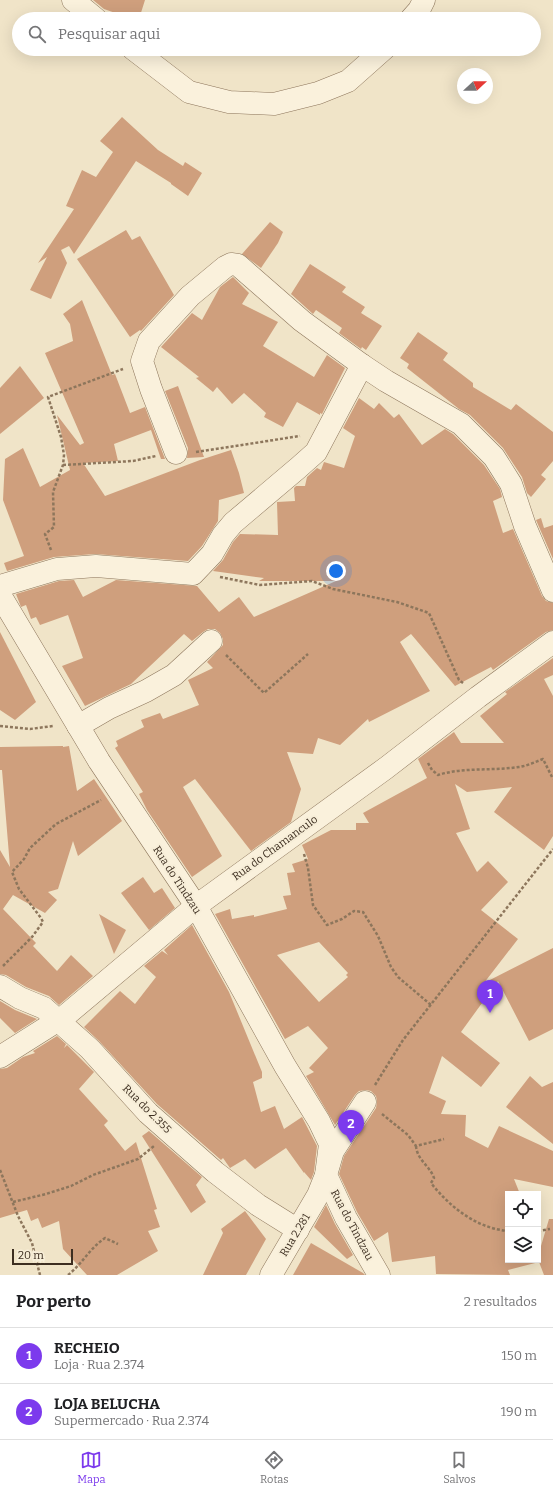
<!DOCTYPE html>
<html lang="pt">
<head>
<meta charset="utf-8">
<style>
	body { margin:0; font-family:Bitter,serif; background:#f6f6f6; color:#202124 }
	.controls { position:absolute; right:12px; bottom:12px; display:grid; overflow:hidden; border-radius:0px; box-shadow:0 4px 16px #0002 }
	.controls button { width:36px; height:36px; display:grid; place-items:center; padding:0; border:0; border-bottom:1px solid #e0e0e0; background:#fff; color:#202124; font:20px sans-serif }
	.compass { position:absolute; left:457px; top:68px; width:36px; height:36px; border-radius:50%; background:#fff; box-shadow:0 4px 16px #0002; rotate:68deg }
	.scale { position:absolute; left:12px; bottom:10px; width:61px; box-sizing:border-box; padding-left:4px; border:2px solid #3d2e20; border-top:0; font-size:11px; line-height:14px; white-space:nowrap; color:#3d2e20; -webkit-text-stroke:3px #f7eed8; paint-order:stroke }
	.you { position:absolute; left:336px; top:571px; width:14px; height:14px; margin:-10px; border:3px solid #fff; border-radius:50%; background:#1a73e8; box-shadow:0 0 0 6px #1a73e833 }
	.badge { display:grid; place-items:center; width:26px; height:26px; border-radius:50%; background:#7c3aed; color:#fff; font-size:13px; font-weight:700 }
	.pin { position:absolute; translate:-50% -33px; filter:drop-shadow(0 1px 2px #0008) }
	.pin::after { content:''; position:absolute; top:21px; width:14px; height:12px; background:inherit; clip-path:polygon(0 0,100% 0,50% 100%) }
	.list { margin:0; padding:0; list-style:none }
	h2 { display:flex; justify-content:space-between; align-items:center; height:52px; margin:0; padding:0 16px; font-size:17px }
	h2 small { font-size:13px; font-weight:400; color:#757577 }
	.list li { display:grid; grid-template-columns:26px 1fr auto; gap:12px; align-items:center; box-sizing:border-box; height:56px; padding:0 16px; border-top:1px solid #e0e0e0 }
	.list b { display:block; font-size:15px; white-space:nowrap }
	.list p { margin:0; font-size:13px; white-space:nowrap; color:#757577 }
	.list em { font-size:13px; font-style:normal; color:#757577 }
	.icon { flex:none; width:22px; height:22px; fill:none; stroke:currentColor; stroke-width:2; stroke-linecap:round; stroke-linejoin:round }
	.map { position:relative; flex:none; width:553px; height:1275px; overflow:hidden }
	.search { position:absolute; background:#fff; box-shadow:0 4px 16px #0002; left:12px; right:12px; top:12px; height:44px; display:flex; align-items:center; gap:10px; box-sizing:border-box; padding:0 14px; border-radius:22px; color:#757577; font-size:15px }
	.sheet { height:164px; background:#fff }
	nav { display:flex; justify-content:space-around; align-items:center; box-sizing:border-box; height:56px; border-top:1px solid #e0e0e0; background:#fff; font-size:11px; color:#757577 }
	nav a { display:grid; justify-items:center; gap:2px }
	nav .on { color:#7c3aed }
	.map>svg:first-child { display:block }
	.building { fill:#cf9f7d; fill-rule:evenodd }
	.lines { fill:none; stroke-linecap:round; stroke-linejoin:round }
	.minor-casing { stroke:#8d765c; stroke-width:23 }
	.path { stroke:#8d765c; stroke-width:2.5; stroke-dasharray:3 2; stroke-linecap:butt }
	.minor { stroke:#faf1dc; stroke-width:22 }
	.labels { text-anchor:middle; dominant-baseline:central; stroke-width:4; stroke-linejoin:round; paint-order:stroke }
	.street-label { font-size:11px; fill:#3d2e20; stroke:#f7eed8 }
</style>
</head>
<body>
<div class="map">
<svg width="553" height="1275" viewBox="0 0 553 1275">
	<rect width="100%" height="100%" fill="#f0e4c8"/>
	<g class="building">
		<path d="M93 0H145L139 19H120L121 15 104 9Z"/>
		<path d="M122 117 158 150 183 166 185 162 202 173 188 196 171 184V183L136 161 74 254 69 246 61 250 67 263 51 299 30 290 47 257 38 263 74 209 66 206 82 170 96 177 113 152 100 141Z"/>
		<path d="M270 222 283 232 278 243 261 268 242 254Z"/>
		<path d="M126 230 132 240 140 236 174 295 141 331 140 330 130 337 77 259Z"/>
		<path d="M310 264 346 287 342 292 365 307 361 313 382 326 366 350 362 347 361 349 339 333 342 328 316 310 313 314 291 294Z"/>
		<path d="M233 277 249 293 242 304 278 322 263 346 314 377 327 355 345 368 322 414 320 413V415L297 402 283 427 264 417 266 413 244 393 232 404 217 387 213 392 196 378 199 377 161 347 192 313 202 320 220 287Z"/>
		<path d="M82 300 112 375 115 374 130 413 145 407 165 459H161L151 430 114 444 118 461 83 463 105 496 200 460 231 450 239 473 244 493 219 500 218 521 202 546 188 561 95 554 54 557 7 571 4 563 24 556 3 500 5 459 23 448 40 487 70 470 57 415 80 445 84 443 45 353 73 341 70 324 63 314Z"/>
		<path d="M418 332 448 353 443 360 473 383V387L511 410 516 404 553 432V461L541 475 546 479 531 497 527 493 522 477 503 448 470 415 459 409 407 368 409 364 400 358Z"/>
		<path d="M20 366 44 398 0 434V388Z"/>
		<path d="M178 386 204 457 187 458 188 448 165 391Z"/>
		<path d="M359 398 374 409 379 403 394 418 399 414 422 445 445 429 453 434 484 465 500 489 502 497 493 501 503 533 513 529 542 596 546 601 553 603V630L546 632 493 670 491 667 455 686 411 634 400 642 430 691 369 722 368 719 340 745 318 738 313 754 287 752 301 789 291 822 251 851 195 779 183 787 222 856 192 877 147 810 139 794 143 792 115 748 118 746 116 741 144 727 141 720 160 713 163 719 199 705 188 680 213 668 207 662 223 645V639L220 633 215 629H208L203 632 192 641 184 634 131 684 85 706 62 666 83 658 68 615 40 625 36 617 31 619 26 605 21 607 16 594 59 581 74 580 83 597 116 580 197 586 219 612 239 597 254 617 336 581H259L264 578 213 571 223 560 233 542 240 534 278 535 277 502 295 501 294 488 296 486H305L307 477 317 468 321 470 324 462 344 468 355 436 343 428Z"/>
		<path d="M541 518 544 528 553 525V559L536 520Z"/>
		<path d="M0 632 36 702 15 720 0 710Z"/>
		<path d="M553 658V675L544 679 553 696V836L544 850 494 812 512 787 467 792 455 784 470 829 456 833 477 872 488 861 508 882 481 910 518 939 484 983 553 948V1029L529 1041 498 981 461 1032 500 1063 481 1087 442 1056 429 1093 446 1101 441 1114 466 1115 465 1136 488 1148 499 1126 553 1151V1187L514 1179 520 1194H508V1260H538V1240L541 1246 549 1219H553V1275H544L539 1262 508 1270 510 1275 436 1274 435 1256 392 1262 388 1232 374 1241 357 1212 339 1174 344 1156 376 1108 377 1102 376 1096 371 1091 366 1090 359 1091 355 1095 335 1125 306 1076 314 1072 309 1068 328 1048 308 1026 285 1039 215 914 230 909 232 919 254 915V917L287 909 283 896 291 895 287 873 295 872 292 864 308 859 302 845 331 830H356V823H369L363 813 427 778 418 759 454 732 461 743H504L480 716 507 694 505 692ZM319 942 348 973 346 975 348 977 319 1002 277 955Z"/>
		<path d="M63 746V747L69 746 77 791 94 779 122 821 78 856 73 841 58 889 48 892 57 900 45 913 13 895 3 909 36 943 33 946 57 971 71 955 93 976 59 1005 49 996 26 987 6 975 0 974V850L10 867 2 770H0V747Z"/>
		<path d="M143 877 154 893 162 888 175 908 149 930 121 893Z"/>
		<path d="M99 914 126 930 114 954Z"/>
		<path d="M192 925 229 992 262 1072V1078L253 1082 261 1112 275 1106 284 1129 302 1117 317 1146 314 1172 311 1180 304 1172V1173L286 1148 255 1169 245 1159 230 1168 223 1158 221 1160 157 1104 99 1041 84 1027 120 991 135 1004 156 977 144 966 162 951 168 955 164 950Z"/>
		<path d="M0 1001 15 1010 37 1019 15 1033 0 1018Z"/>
		<path d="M57 1036 66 1044 64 1048 67 1045 94 1072 79 1089 108 1121 104 1125 125 1151 136 1142 157 1209 154 1210 160 1227 148 1231 158 1251 117 1275H87L63 1249 59 1221 42 1228 38 1218 31 1221 27 1210 0 1218V1069L7 1068 23 1057 35 1053 33 1051Z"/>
		<path d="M530 1076 542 1087 553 1082V1144L506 1107Z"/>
		<path d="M149 1131 202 1177 196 1185 206 1202 191 1213 142 1136Z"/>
		<path d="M326 1205 335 1224 353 1255 347 1259 314 1227Z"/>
		<path d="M245 1211 266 1239 246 1275H203L223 1233 221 1229Z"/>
		<path d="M311 1243 363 1273 365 1275H293Z"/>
	</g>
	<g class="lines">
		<defs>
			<g id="minor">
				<path d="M73 0 96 19"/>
				<path d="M411 19 419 10 424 0"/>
				<path d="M133 49 189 92 229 102 274 104 318 93 348 81 384 49"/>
				<path d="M176 453 151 389 142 361 149 341 190 296 225 267 231 264 238 265 302 321 362 365 386 381 461 424 494 457 511 484 525 526 553 591"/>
				<path d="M0 586 57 569 96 566 193 574 212 554 223 535 233 523 298 468 316 452 362 365"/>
				<path d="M0 595 99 761 196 906 285 1066 319 1121 330 1144 326 1175 318 1195 271 1275"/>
				<path d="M78 726 109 708 146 691 174 675 211 641"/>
				<path d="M0 986 20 998 44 1008 90 1049 148 1113 215 1172 258 1205 298 1230"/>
				<path d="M0 1057 65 1016 196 906 386 768 478 697 553 642"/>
				<path d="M365 1102 333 1151 326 1175 346 1218 379 1275"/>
			</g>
		</defs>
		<use href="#minor" class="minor-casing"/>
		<g class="path">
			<path d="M196 452 300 436"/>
			<path d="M63 465 133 461 156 456"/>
			<path d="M51 550 45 534 54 527 53 492 63 465 64 455 61 437 48 397 123 369"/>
			<path d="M220 577 260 585 312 581 333 589 397 602 429 613 459 680 463 683"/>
			<path d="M226 655 264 693 308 654"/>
			<path d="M0 726 30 729 53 726"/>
			<path d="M428 763 432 770 438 775C464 767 492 771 519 767 527 766 535 762 543 759L553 779"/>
			<path d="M304 854 308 868 313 905 327 925 342 919 354 911 363 912 378 936 391 967 398 977 431 1005"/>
			<path d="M3 966 32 937 43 922 41 918 19 889 12 872 24 859 30 848 56 824 101 800"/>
			<path d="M375 1085 403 1040 553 849"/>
			<path d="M382 1114 408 1135 416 1146 444 1139"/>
			<path d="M416 1146C417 1160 430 1166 434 1178L431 1183C450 1207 476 1228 508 1231"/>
			<path d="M0 1170 18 1216 32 1243 40 1275"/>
			<path d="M13 1202 46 1194 71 1186 93 1175 138 1159 154 1146"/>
			<path d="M538 1231 550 1229"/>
			<path d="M68 1275C82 1264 90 1248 105 1238L118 1244"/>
		</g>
		<use href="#minor" class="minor"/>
	</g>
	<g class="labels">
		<g class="street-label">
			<text transform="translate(275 848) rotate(-36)">Rua do Chamanculo</text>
			<text transform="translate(177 880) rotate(57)">Rua do Tindzau</text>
			<text transform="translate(147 1109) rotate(45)">Rua do 2.355</text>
			<text transform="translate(352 1225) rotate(62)">Rua do Tindzau</text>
			<text transform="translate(295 1235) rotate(-59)">Rua 2.281</text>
		</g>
	</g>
</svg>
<div class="controls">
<button><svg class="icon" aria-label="locate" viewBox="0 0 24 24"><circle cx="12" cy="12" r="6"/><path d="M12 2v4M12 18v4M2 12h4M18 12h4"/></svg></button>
<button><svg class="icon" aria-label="layers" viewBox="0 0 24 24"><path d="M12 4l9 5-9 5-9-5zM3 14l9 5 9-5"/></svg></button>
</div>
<svg class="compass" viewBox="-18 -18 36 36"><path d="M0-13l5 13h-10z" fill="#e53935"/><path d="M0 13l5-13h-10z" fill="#757577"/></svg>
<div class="scale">20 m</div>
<div class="you"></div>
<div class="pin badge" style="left:490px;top:1013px">1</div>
<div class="pin badge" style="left:351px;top:1143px">2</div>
<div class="search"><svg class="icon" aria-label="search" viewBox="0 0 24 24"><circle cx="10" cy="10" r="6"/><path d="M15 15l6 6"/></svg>Pesquisar aqui</div>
</div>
<section class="sheet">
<h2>Por perto<small>2 resultados</small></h2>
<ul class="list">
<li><span class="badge">1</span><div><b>RECHEIO</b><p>Loja · Rua 2.374</p></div><em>150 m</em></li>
<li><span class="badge">2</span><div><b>LOJA BELUCHA</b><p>Supermercado · Rua 2.374</p></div><em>190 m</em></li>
</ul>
</section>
<nav>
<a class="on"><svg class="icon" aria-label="map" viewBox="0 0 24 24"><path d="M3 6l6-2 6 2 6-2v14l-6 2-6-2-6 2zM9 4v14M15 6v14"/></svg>Mapa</a>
<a><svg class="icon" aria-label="directions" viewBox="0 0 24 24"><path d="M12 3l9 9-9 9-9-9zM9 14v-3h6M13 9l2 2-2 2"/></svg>Rotas</a>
<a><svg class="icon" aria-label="saved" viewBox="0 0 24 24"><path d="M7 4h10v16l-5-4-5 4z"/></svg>Salvos</a>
</nav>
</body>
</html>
